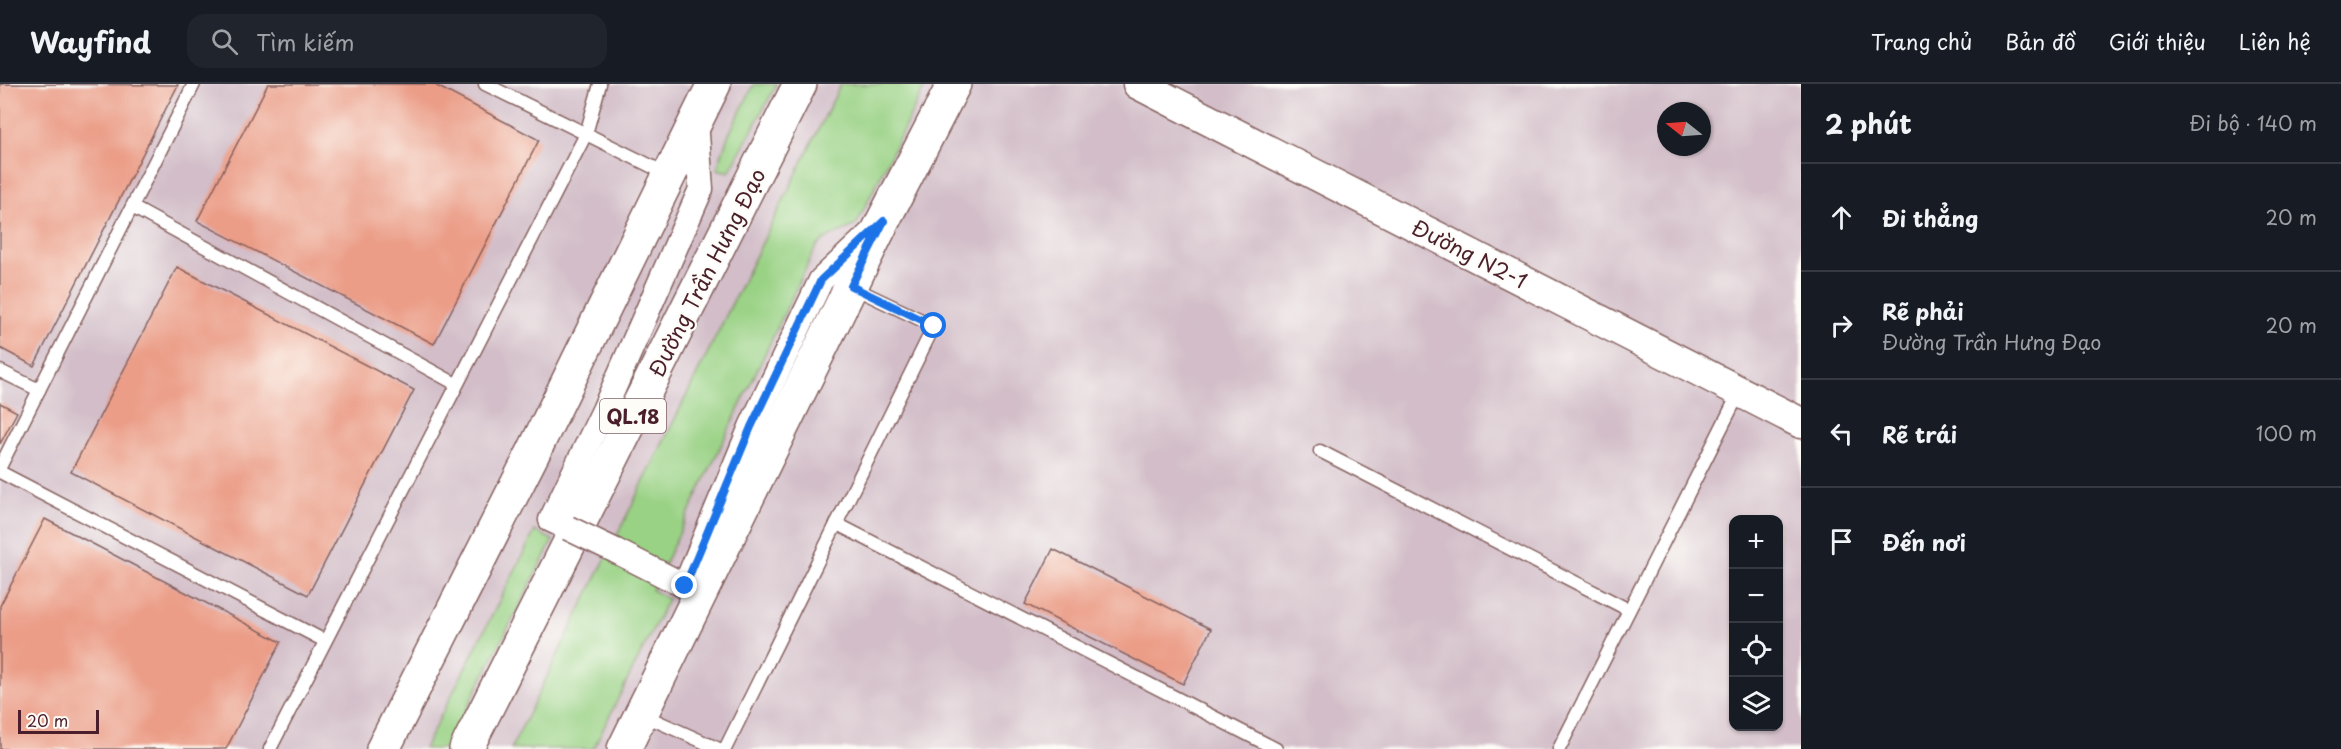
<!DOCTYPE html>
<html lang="vi">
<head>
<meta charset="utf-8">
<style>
	body { margin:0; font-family:"Playpen Sans",sans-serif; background:#20242c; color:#f1f3f6 }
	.controls { position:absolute; right:18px; bottom:18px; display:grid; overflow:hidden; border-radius:12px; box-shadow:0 2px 4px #0004 }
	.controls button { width:54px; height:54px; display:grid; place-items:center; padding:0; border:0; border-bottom:2px solid #363941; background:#171b24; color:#f1f3f6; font:30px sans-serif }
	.compass { position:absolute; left:1657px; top:18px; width:54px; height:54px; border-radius:50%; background:#171b24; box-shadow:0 2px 4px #0004; rotate:287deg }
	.scale { position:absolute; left:18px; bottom:15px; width:81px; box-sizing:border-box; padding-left:6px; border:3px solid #4a1f2b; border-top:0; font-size:16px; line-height:21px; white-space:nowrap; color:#4a1f2b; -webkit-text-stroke:4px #fdfcf7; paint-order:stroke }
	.stop { position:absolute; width:18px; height:18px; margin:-14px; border:4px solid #1a73e8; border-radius:50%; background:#fff }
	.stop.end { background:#1a73e8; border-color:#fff; box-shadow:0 2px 6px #0008 }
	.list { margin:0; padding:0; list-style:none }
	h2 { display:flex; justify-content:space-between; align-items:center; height:78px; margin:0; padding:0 24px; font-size:26px }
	h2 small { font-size:20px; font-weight:400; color:#9ea1a6 }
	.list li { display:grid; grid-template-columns:39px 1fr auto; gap:18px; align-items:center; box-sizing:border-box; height:108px; padding:0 24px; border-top:2px solid #363941 }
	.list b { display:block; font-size:22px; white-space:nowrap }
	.list p { margin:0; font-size:20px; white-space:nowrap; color:#9ea1a6 }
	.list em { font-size:20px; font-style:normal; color:#9ea1a6 }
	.icon { flex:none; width:33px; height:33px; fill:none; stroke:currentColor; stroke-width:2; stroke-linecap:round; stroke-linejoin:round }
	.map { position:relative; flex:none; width:1801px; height:665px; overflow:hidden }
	header { display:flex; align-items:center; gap:36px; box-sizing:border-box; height:84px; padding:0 30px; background:#171b24; border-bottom:2px solid #363941 }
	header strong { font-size:28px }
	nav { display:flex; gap:33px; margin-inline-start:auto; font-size:21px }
	.search { width:420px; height:54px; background:#20242c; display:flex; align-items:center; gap:15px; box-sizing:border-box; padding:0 21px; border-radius:18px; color:#9ea1a6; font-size:22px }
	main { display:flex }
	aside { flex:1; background:#171b24 }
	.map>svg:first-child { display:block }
	.industrial { fill:#d2bdc8; fill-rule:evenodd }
	.green { fill:#9ad285; stroke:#727858; stroke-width:1.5 }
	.building { fill:#eb9d87 }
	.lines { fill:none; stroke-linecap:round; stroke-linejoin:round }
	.service-casing { stroke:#86615f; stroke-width:15 }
	.minor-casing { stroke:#86615f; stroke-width:27 }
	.tertiary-casing { stroke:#86615f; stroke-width:33 }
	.secondary-casing { stroke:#86615f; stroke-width:36 }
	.trunk-casing { stroke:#86615f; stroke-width:36 }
	.service { stroke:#fff; stroke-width:12 }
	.minor { stroke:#fff; stroke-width:24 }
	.tertiary { stroke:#fff; stroke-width:30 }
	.secondary { stroke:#fff; stroke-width:33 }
	.trunk { stroke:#fff; stroke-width:33 }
	.minor-bridge-casing { stroke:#86615f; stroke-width:27; stroke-linecap:butt }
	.minor-bridge { stroke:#fff; stroke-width:24 }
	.route { stroke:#1a73e8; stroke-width:8 }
	.labels { text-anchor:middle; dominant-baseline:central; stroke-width:4.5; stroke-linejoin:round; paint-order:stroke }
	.shield { fill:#fdfcf7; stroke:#806168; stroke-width:1.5 }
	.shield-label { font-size:20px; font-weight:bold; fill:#4a1f2b }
	.street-label { font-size:21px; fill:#4a1f2b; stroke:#fdfcf7 }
</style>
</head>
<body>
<header>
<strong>Wayfind</strong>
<div class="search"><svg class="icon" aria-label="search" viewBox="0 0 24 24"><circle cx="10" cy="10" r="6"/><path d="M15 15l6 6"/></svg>Tìm kiếm</div>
<nav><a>Trang chủ</a><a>Bản đồ</a><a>Giới thiệu</a><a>Liên hệ</a></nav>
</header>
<main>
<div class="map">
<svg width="1801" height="665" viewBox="0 0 1801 665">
	<rect width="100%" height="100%" fill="#fdfcf7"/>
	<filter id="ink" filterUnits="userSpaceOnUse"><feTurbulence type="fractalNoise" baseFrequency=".0167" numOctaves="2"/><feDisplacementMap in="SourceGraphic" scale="12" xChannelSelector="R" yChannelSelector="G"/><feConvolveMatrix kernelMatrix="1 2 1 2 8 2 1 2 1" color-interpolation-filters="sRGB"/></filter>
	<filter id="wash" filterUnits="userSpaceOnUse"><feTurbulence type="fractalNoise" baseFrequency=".008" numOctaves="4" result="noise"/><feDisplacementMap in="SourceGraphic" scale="24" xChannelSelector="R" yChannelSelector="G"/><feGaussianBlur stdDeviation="1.35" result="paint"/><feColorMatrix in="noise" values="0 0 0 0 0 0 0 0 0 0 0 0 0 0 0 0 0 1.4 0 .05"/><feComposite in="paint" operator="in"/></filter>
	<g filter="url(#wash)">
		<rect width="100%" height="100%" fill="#f4dcc0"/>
		<path class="industrial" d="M0 0H1801V665H0ZM1666 27H1702V63H1666ZM1734 436H1778V642H1734Z"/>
		<g class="green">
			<path d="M754 0H777L729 88 717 85 728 52Z"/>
			<path d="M841 0H926L856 141 825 155 816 163 652 506 668 515 593 665H511Z"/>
			<path d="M535 447 553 456 446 665H424Z"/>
		</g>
		<g id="blocks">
			<g class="building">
				<path d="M0 0 178 1 34 282 0 264Z"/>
				<path d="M268 0H433L539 56 434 260 197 137Z"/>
				<path d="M177 183 414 306 308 511 71 388Z"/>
				<path d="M0 319 17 328 0 360Z"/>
				<path d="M45 435 281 558 226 665H0V522Z"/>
				<path d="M1053 465 1211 545 1183 600 1025 520Z"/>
			</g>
		</g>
	</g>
	<g filter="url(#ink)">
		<use href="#blocks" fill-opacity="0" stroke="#86615f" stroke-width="1.5"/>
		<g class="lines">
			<defs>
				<g id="service">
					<path d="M485 0 667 90"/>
					<path d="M132 123 456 300"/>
					<path d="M0 287 39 306"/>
					<path d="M1320 367 1629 526"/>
					<path d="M0 383 194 0"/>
					<path d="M0 388 325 557"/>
					<path d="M837 440 1276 665"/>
					<path d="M641 630 719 665"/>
					<path d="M270 665 586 50 600 0"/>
					<path d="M725 665 934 242 852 203"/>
					<path d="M1559 665 1739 309"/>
				</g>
				<g id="minor">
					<path d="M568 444 551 436 604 326 701 105 696 37"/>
					<path d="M616 467 685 502 751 343 821 196 871 149"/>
				</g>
				<path id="tertiary" d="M1138 0 1801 339"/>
				<g id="secondary">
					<path d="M383 665 533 369 714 0"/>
					<path d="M624 665 883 137 954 0"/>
				</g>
				<path id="trunk" d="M466 665 800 0"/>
			</defs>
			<use href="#service" class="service-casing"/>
			<use href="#minor" class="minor-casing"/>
			<use href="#tertiary" class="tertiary-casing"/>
			<use href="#secondary" class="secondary-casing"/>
			<use href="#trunk" class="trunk-casing"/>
			<use href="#service" class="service"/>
			<use href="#minor" class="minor"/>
			<use href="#tertiary" class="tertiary"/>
			<use href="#secondary" class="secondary"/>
			<use href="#trunk" class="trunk"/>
			<defs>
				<path id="minor-bridge" d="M568 444 616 467"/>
			</defs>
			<use href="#minor-bridge" class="minor-bridge-casing"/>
			<use href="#minor-bridge" class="minor-bridge"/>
		</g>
	</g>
	<g class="lines" filter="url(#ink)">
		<path class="route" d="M685 502 751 343 821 196 884 137 851 202 934 242"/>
	</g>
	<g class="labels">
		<rect class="shield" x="600" y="315" width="66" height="34" rx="4.5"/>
		<g class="shield-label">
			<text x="633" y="332">QL.18</text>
		</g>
		<g class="street-label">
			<text transform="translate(1470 169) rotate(27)">Đường N2-1</text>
			<text transform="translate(706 188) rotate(-63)">Đường Trần Hưng Đạo</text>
		</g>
	</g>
</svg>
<div class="controls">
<button>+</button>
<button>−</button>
<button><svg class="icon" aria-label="locate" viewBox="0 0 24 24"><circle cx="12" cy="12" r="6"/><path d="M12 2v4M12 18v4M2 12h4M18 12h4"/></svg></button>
<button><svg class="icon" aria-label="layers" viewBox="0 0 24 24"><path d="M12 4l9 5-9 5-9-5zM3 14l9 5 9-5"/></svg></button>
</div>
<svg class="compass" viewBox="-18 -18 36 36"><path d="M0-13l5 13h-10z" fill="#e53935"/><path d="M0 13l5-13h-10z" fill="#9ea1a6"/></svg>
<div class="scale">20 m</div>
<div class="stop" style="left:934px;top:242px"></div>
<div class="stop end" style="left:685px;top:502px"></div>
</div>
<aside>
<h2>2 phút<small>Đi bộ · 140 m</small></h2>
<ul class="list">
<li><svg class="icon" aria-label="ahead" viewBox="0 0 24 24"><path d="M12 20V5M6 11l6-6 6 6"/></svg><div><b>Đi thẳng</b></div><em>20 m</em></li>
<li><svg class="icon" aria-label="right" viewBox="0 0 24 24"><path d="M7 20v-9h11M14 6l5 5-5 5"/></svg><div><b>Rẽ phải</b><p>Đường Trần Hưng Đạo</p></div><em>20 m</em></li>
<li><svg class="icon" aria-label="left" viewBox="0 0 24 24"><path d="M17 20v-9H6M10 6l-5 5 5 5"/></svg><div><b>Rẽ trái</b></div><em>100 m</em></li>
<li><svg class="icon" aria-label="arrive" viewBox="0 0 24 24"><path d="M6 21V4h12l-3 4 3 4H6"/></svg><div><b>Đến nơi</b></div></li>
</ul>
</aside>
</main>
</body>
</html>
